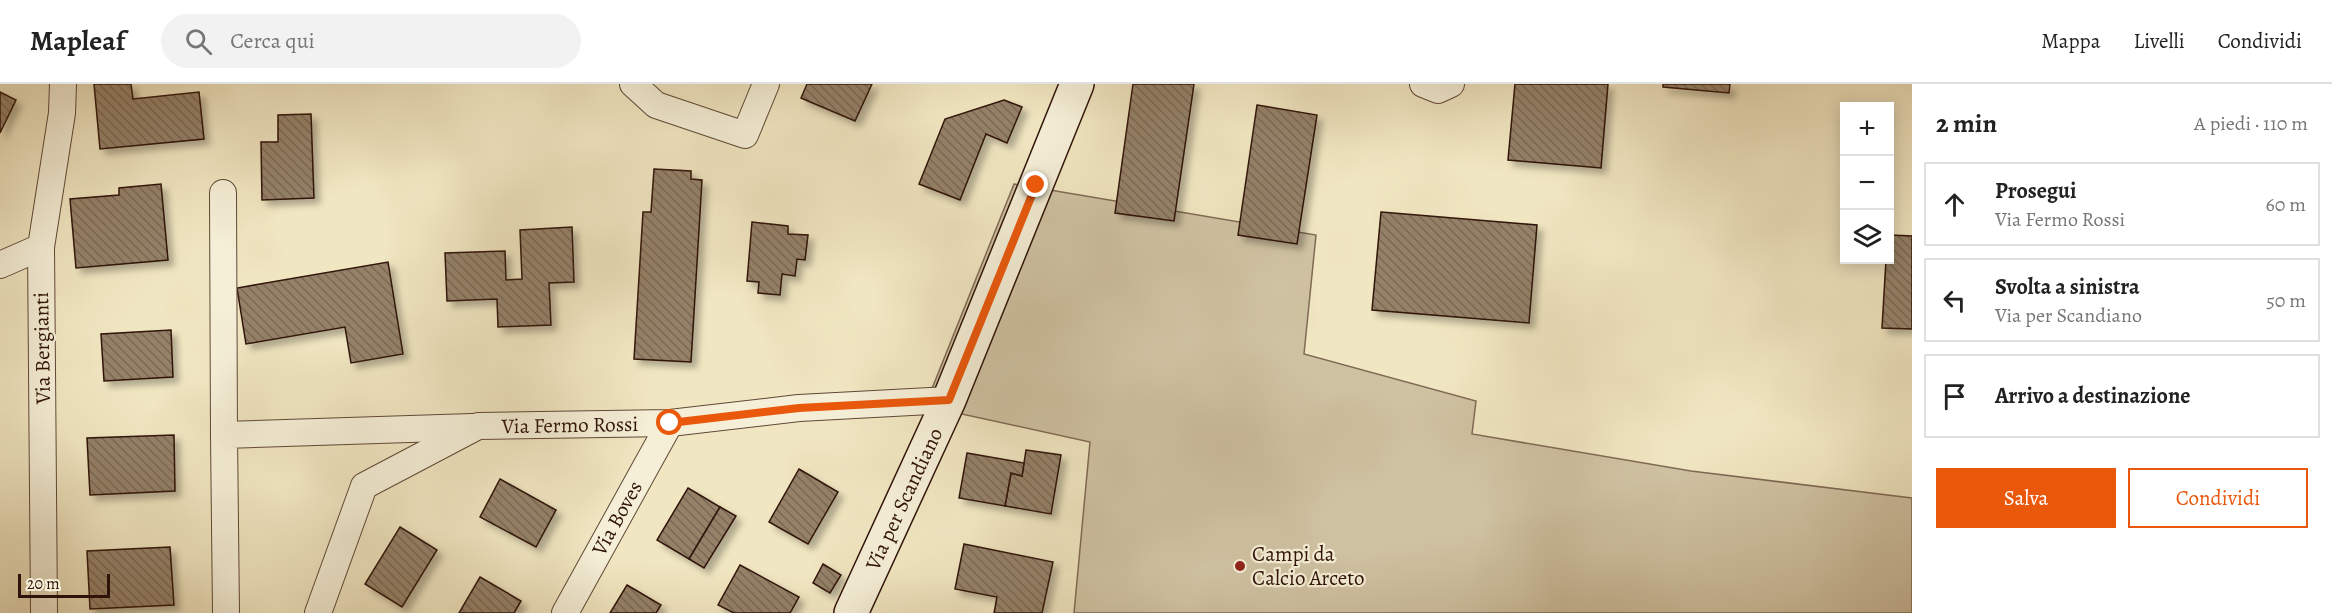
<!DOCTYPE html>
<html lang="it">
<head>
<meta charset="utf-8">
<style>
	body { margin:0; font-family:Alegreya,serif; background:#f2f2f2; color:#222 }
	.controls { position:absolute; right:18px; top:18px; display:grid; overflow:hidden; border-radius:0px; box-shadow:0 3px 15px #0003 }
	.controls button { width:54px; height:54px; display:grid; place-items:center; padding:0; border:0; border-bottom:2px solid #e0e0e0; background:#fff; color:#222; font:30px sans-serif }
	.scale { position:absolute; left:18px; bottom:15px; width:92px; box-sizing:border-box; padding-left:6px; border:3px solid #301308; border-top:0; font-size:16px; line-height:21px; white-space:nowrap; color:#301308; -webkit-text-stroke:4px #f5efd7; paint-order:stroke }
	.stop { position:absolute; width:18px; height:18px; margin:-14px; border:4px solid #ea580c; border-radius:50%; background:#fff }
	.stop.end { background:#ea580c; border-color:#fff; box-shadow:0 2px 6px #0008 }
	.list { margin:0; padding:0; list-style:none }
	h2 { display:flex; justify-content:space-between; align-items:center; height:78px; margin:0; padding:0 24px; font-size:26px }
	h2 small { font-size:20px; font-weight:400; color:#767676 }
	.list li { display:grid; grid-template-columns:39px 1fr auto; gap:18px; align-items:center; box-sizing:border-box; height:84px; margin:0 12px 12px; padding:0 12px; border:2px solid #e0e0e0; border-radius:0px }
	.list b { display:block; font-size:22px; white-space:nowrap }
	.list p { margin:0; font-size:20px; white-space:nowrap; color:#767676 }
	.list em { font-size:20px; font-style:normal; color:#767676 }
	.actions { display:flex; gap:12px; padding:18px 24px }
	.actions a { flex:1; padding:14px 0; border:2px solid #ea580c; border-radius:0px; text-align:center; font-size:21px; color:#ea580c }
	.actions .main { background:#ea580c; color:#fff }
	.icon { flex:none; width:33px; height:33px; fill:none; stroke:currentColor; stroke-width:2; stroke-linecap:round; stroke-linejoin:round }
	.map { position:relative; flex:none; width:1912px; height:529px; overflow:hidden }
	header { display:flex; align-items:center; gap:36px; box-sizing:border-box; height:84px; padding:0 30px; background:#fff; border-bottom:2px solid #e0e0e0 }
	header strong { font-size:28px }
	nav { display:flex; gap:33px; margin-inline-start:auto; font-size:21px }
	.search { width:420px; height:54px; background:#f2f2f2; display:flex; align-items:center; gap:15px; box-sizing:border-box; padding:0 21px; border-radius:33px; color:#767676; font-size:22px }
	main { display:flex }
	aside { flex:1; background:#fff }
	.map>svg:first-child { display:block }
	.grass { fill:#cfc2a2; stroke:#806a55; stroke-width:1.5 }
	.building { fill:url(#building-back-hatch); stroke:#301308; stroke-width:1.5; filter:url(#shadow) }
	.lines { fill:none; stroke-linecap:round; stroke-linejoin:round }
	.street-casing { stroke:#604836; stroke-width:28 }
	.secondary-casing { stroke:#301308; stroke-width:36 }
	.street { stroke:#f5efd7; stroke-width:26 }
	.secondary { stroke:#f5efd7; stroke-width:33 }
	.route { stroke:#ea580c; stroke-width:8 }
	.poi-dot { fill:#8f2418; stroke:#f5efd7; stroke-width:2 }
	.labels { text-anchor:middle; dominant-baseline:central; stroke-width:4.5; stroke-linejoin:round; paint-order:stroke }
	.street-label { font-size:21px; fill:#301308; stroke:#f5efd7 }
	.poi-label { font-size:21px; fill:#301308; stroke:#f5efd7; text-anchor:start }
</style>
</head>
<body>
<header>
<strong>Mapleaf</strong>
<div class="search"><svg class="icon" aria-label="search" viewBox="0 0 24 24"><circle cx="10" cy="10" r="6"/><path d="M15 15l6 6"/></svg>Cerca qui</div>
<nav><a>Mappa</a><a>Livelli</a><a>Condividi</a></nav>
</header>
<main>
<div class="map">
<svg width="1912" height="529" viewBox="0 0 1912 529">
	<defs>
		<pattern id="building-back-hatch" width="6" height="6" patternUnits="userSpaceOnUse" patternTransform="scale(1.5)"><rect width="6" height="6" fill="#948168"/><path d="M-1 5l2 2M0 0l6 6M5-1l2 2" fill="none" stroke="#796854"/></pattern>
		<filter id="shadow"><feDropShadow dx="5.5" dy="5.5" stdDeviation="3" flood-color="#0004"/></filter>
	</defs>
	<rect width="100%" height="100%" fill="#f0e6c1"/>
	<filter id="stains"><feTurbulence type="fractalNoise" baseFrequency=".00333" numOctaves="4"/><feColorMatrix values="0 0 0 0 .2 0 0 0 0 .09 0 0 0 0 .02 0 0 0 .5 -.17"/></filter>
	<radialGradient id="worn" r=".72"><stop offset=".6" stop-color="#630" stop-opacity="0"/><stop offset="1" stop-color="#630" stop-opacity=".3"/></radialGradient>
	<path class="grass" d="M1014 100 1316 151 1304 270 1476 317 1472 350 1691 387 1912 414V529H1074L1090 358 925 322Z"/>
	<g class="building">
		<path d="M94 0H131L133 15 199 8 204 55 100 65Z"/>
		<path d="M807 0H872L855 37 801 14Z"/>
		<path d="M1133 0H1194L1174 137 1115 129Z"/>
		<path d="M1515 0H1608L1601 84 1508 76Z"/>
		<path d="M1663 0H1730L1729 9 1663 3Z"/>
		<path d="M0 8 16 16 0 49Z"/>
		<path d="M1004 16 1022 23 1007 59 986 50 960 116 919 100 945 35Z"/>
		<path d="M1257 21 1317 31 1297 160 1238 151Z"/>
		<path d="M311 30 314 114 262 116 261 58H278V31Z"/>
		<path d="M654 85 691 87V95L702 96 691 278 634 275 643 128H651Z"/>
		<path d="M161 100 168 176 76 184 70 115 119 111V104Z"/>
		<path d="M1381 128 1537 141 1529 239 1372 226Z"/>
		<path d="M752 138 788 142V150L808 151 805 176 797 175 795 192 782 190 780 211 758 209 759 198 747 197Z"/>
		<path d="M572 143 574 198 549 199 551 241 498 243 497 215 447 217 445 169 505 167 506 196 522 195 520 146Z"/>
		<path d="M1890 151 1912 152V245L1882 244 1886 176H1890Z"/>
		<path d="M388 178 403 270 351 279 345 243 246 260 237 204Z"/>
		<path d="M171 246 173 293 104 297 101 250Z"/>
		<path d="M174 351 175 407 90 411 87 354Z"/>
		<path d="M1026 366 1061 371 1051 430 1005 422 1011 389 1022 392Z"/>
		<path d="M967 369 1024 379 1022 392 1011 389 1005 422 959 414Z"/>
		<path d="M799 385 838 408 808 460 769 438Z"/>
		<path d="M500 395 556 426 536 463 480 433Z"/>
		<path d="M688 404 720 423 689 475 657 456Z"/>
		<path d="M720 423 736 432 704 484 689 475Z"/>
		<path d="M400 443 437 466 402 523 365 500Z"/>
		<path d="M964 460 1053 478 1042 529H994L997 513 955 505Z"/>
		<path d="M170 463 174 521 90 525 87 467Z"/>
		<path d="M823 480 841 491 830 509 813 499Z"/>
		<path d="M740 481 799 513 790 529H734L718 521Z"/>
		<path d="M480 493 521 517 514 529H459Z"/>
		<path d="M627 501 661 521 656 529H610Z"/>
	</g>
	<g class="lines">
		<defs>
			<g id="street">
				<path d="M633 0 656 21 745 51 766 0"/>
				<path d="M1423 0 1438 6 1451 0"/>
				<path d="M223 109 224 351"/>
				<path d="M0 181 41 163"/>
				<path d="M44 529 41 163 62 29 63 0"/>
				<path d="M226 529 224 351 472 343"/>
				<path d="M318 529 364 402 478 342 670 339 799 324 949 316"/>
				<path d="M565 529 670 339"/>
			</g>
			<path id="secondary" d="M851 529 949 316 1077 0"/>
		</defs>
		<use href="#street" class="street-casing"/>
		<use href="#secondary" class="secondary-casing"/>
		<use href="#street" class="street"/>
		<use href="#secondary" class="secondary"/>
	</g>
	<g class="lines">
		<path class="route" d="M670 339 799 324 949 316 1036 101"/>
	</g>
	<circle class="poi-dot" cx="1240" cy="482" r="6"/>
	<g class="labels">
		<g class="street-label">
			<text transform="translate(42 264) rotate(-91)">Via Bergianti</text>
			<text transform="translate(570 341) rotate(-1)">Via Fermo Rossi</text>
			<text transform="translate(904 415) rotate(-65)">Via per Scandiano</text>
			<text transform="translate(617 434) rotate(-61)">Via Boves</text>
		</g>
		<g class="poi-label">
			<text x="1252" y="470">Campi da<tspan x="1252" dy="24">Calcio Arceto</tspan></text>
		</g>
	</g>
	<rect width="100%" height="100%" filter="url(#stains)"/>
	<rect width="100%" height="100%" fill="url(#worn)"/>
</svg>
<div class="controls">
<button>+</button>
<button>−</button>
<button><svg class="icon" aria-label="layers" viewBox="0 0 24 24"><path d="M12 4l9 5-9 5-9-5zM3 14l9 5 9-5"/></svg></button>
</div>
<div class="scale">20 m</div>
<div class="stop" style="left:670px;top:339px"></div>
<div class="stop end" style="left:1036px;top:101px"></div>
</div>
<aside>
<h2>2 min<small>A piedi · 110 m</small></h2>
<ul class="list">
<li><svg class="icon" aria-label="ahead" viewBox="0 0 24 24"><path d="M12 20V5M6 11l6-6 6 6"/></svg><div><b>Prosegui</b><p>Via Fermo Rossi</p></div><em>60 m</em></li>
<li><svg class="icon" aria-label="left" viewBox="0 0 24 24"><path d="M17 20v-9H6M10 6l-5 5 5 5"/></svg><div><b>Svolta a sinistra</b><p>Via per Scandiano</p></div><em>50 m</em></li>
<li><svg class="icon" aria-label="arrive" viewBox="0 0 24 24"><path d="M6 21V4h12l-3 4 3 4H6"/></svg><div><b>Arrivo a destinazione</b></div></li>
</ul>
<div class="actions"><a class="main">Salva</a><a>Condividi</a></div>
</aside>
</main>
</body>
</html>
